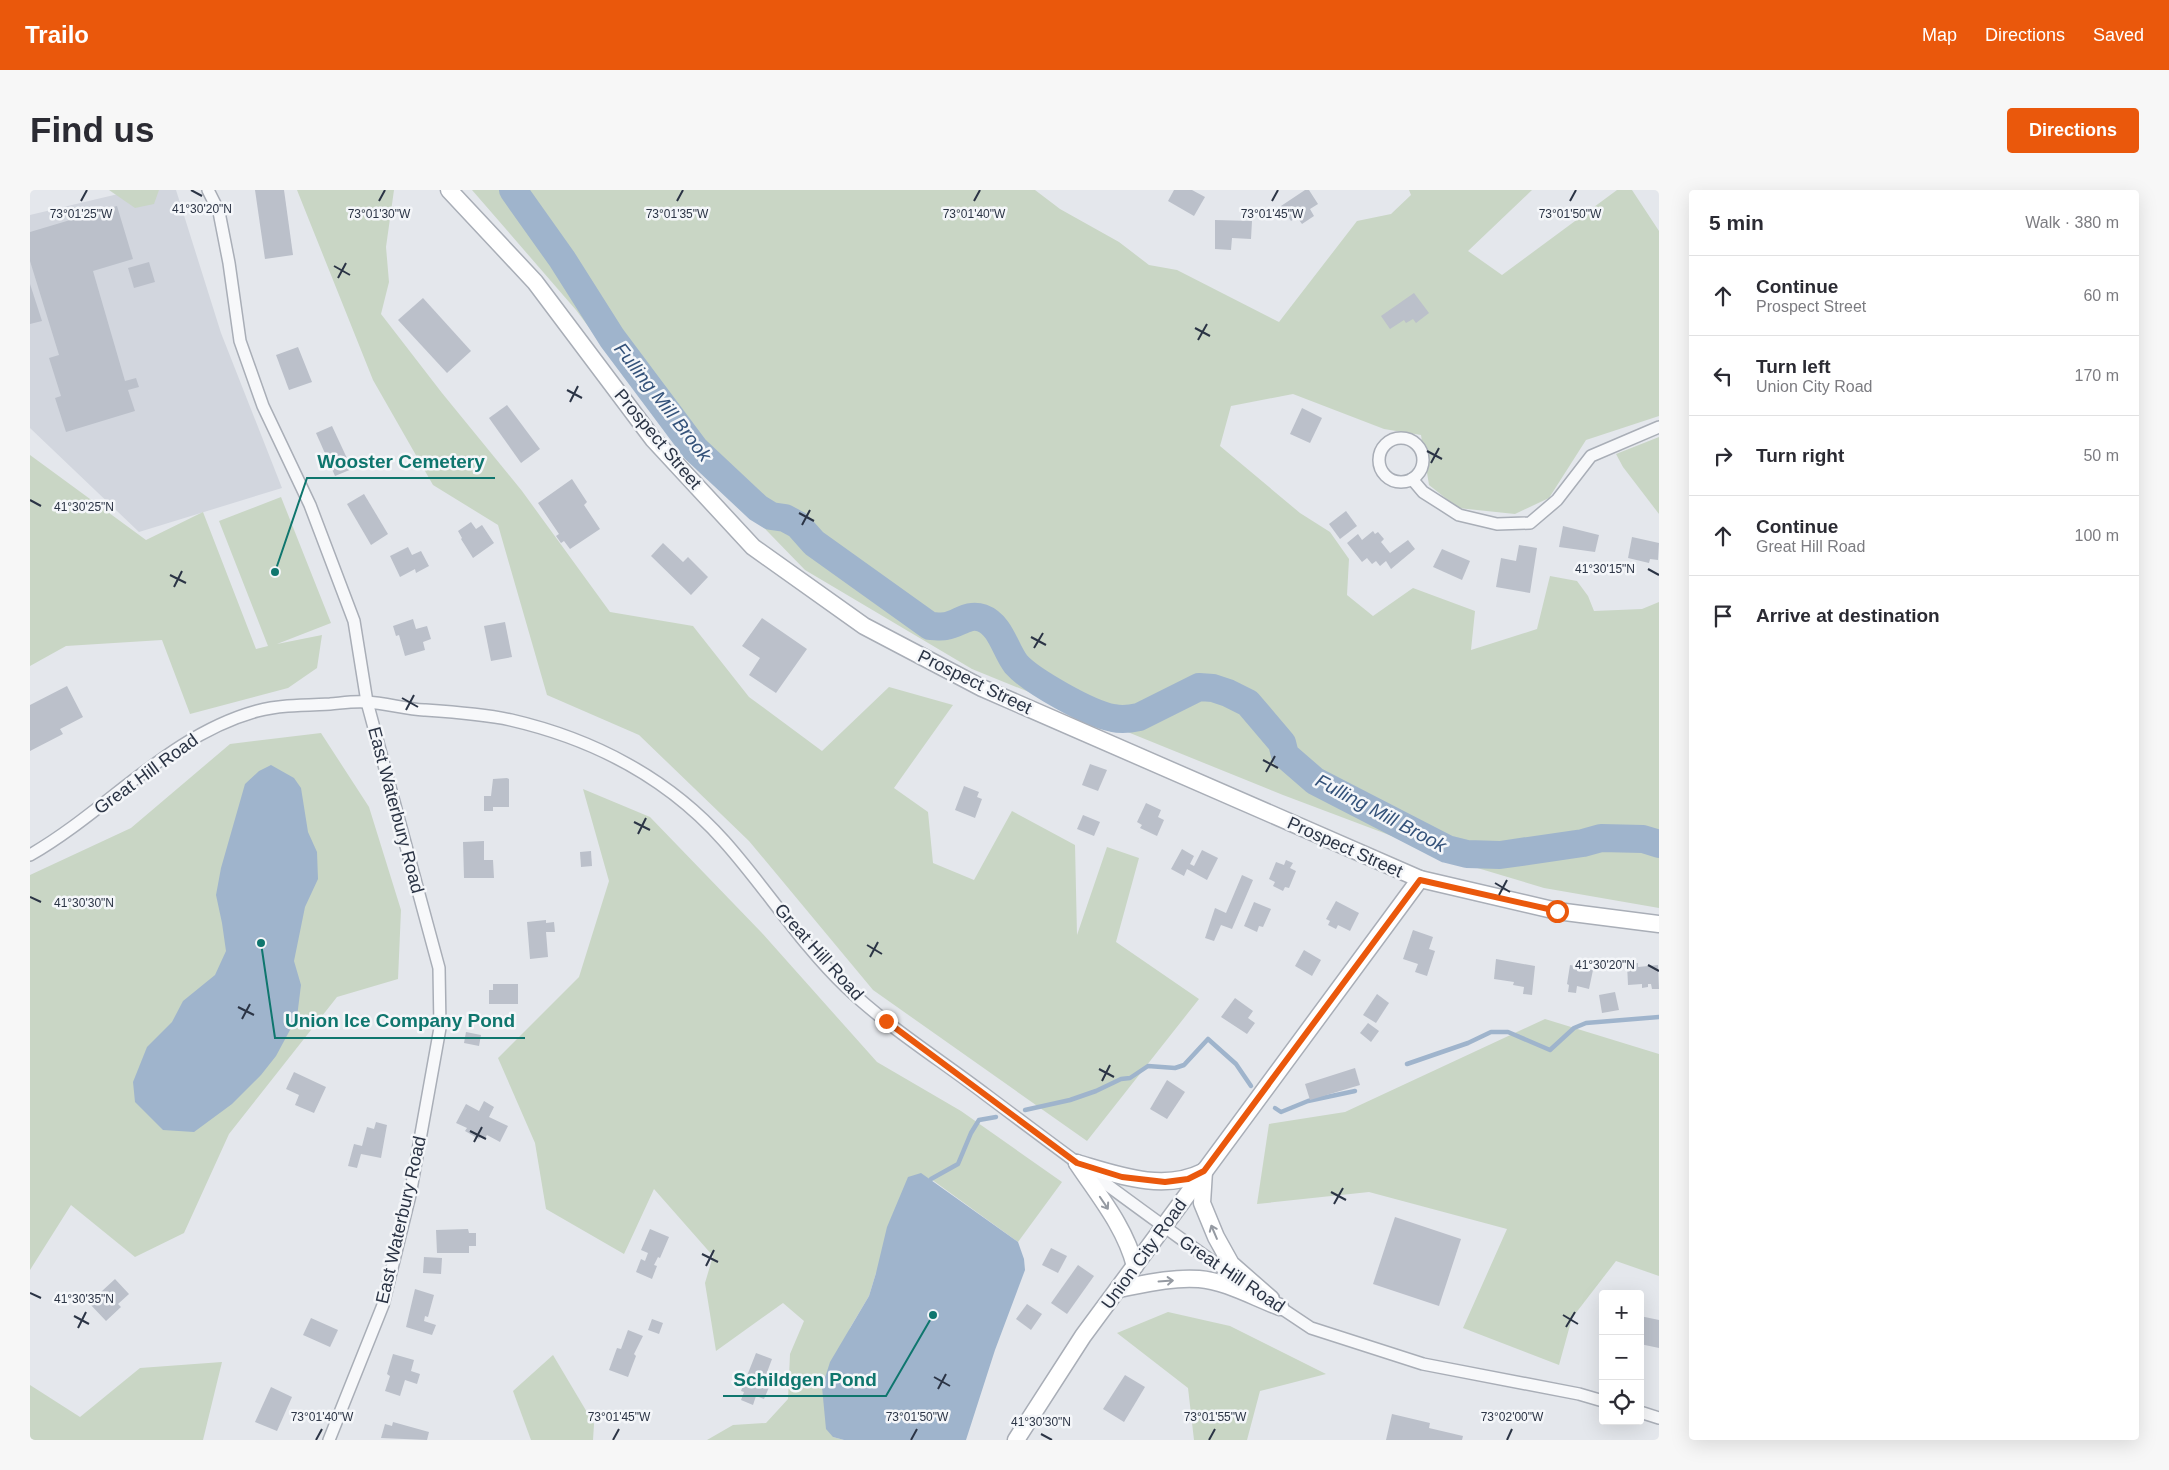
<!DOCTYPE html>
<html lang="en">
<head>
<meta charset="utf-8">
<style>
	body { margin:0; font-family:Arial,sans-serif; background:#f7f7f7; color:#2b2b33 }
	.controls { position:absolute; right:15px; bottom:15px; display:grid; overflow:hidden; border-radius:5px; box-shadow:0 5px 20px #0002 }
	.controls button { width:45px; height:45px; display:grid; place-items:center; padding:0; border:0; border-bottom:1px solid #e1e1e2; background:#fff; color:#2b2b33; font:25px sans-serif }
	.stop { position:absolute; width:15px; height:15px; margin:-11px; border:4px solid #ea580c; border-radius:50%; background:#fff }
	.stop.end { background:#ea580c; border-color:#fff; box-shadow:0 1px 5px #0008 }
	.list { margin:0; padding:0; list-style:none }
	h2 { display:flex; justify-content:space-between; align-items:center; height:65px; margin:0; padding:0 20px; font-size:21px }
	h2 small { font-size:16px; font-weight:400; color:#7c7c81 }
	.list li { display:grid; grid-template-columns:32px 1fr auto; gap:15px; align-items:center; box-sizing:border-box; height:80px; padding:0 20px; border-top:1px solid #e1e1e2 }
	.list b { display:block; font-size:19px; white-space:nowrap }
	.list p { margin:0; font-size:16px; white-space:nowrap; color:#7c7c81 }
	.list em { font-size:16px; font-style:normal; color:#7c7c81 }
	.icon { flex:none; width:28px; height:28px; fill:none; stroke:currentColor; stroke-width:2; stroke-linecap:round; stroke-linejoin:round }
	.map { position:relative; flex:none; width:1629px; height:1250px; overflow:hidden; border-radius:5px }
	header { display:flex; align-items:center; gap:30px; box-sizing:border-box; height:70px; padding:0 25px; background:#ea580c; color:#fff }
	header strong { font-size:24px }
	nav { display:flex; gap:28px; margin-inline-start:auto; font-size:18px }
	.intro { display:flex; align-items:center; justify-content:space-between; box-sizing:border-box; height:120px; padding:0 30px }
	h1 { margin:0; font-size:35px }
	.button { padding:12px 22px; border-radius:5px; background:#ea580c; color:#fff; font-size:18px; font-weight:700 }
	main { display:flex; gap:30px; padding:0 30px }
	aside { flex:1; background:#fff; border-radius:5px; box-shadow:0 5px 20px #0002 }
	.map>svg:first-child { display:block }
	.built { fill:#d2d6de }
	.green { fill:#c9d6c5 }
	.water { fill:#9fb4cc }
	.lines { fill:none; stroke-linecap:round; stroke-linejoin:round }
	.stream { stroke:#9fb4cc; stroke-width:4.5 }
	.river { stroke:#9fb4cc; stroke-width:28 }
	.building { fill:#bbc0ca }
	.street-casing { stroke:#a9aeb7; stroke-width:14 }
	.secondary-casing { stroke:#a9aeb7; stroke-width:19 }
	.street { stroke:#f7f8fa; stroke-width:11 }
	.secondary { stroke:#fff; stroke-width:16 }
	.oneway { stroke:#959aa2 }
	.route { stroke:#ea580c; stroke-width:6 }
	.ticks { fill:none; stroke:#2b3445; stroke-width:2 }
	.labels { text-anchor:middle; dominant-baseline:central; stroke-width:5; stroke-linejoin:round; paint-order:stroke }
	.street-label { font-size:18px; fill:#2b3445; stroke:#f4f6f9 }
	.water-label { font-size:19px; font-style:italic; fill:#34527a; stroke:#f4f6f9 }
	.ticks-label { font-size:12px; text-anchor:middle; fill:#2b3445; stroke:#f4f6f9; stroke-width:5; stroke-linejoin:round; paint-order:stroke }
	.leader { fill:none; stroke:#0f766e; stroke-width:2 }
	.callout-dot { fill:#0f766e; stroke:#f4f6f9; stroke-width:2 }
	.callout-label { font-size:19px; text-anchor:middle; font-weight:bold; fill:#0f766e; stroke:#f4f6f9; stroke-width:5; stroke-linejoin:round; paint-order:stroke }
</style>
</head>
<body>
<header>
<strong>Trailo</strong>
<nav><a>Map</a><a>Directions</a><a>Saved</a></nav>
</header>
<div class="intro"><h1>Find us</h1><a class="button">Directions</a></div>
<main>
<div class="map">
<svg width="1629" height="1250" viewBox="0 0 1629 1250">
	<rect width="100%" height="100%" fill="#e4e7ec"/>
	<path class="built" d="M105 0H146L191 143 252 298 109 342 0 238V25Z"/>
	<g class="green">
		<path d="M79 0H129L124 14 105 18Z"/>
		<path d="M267 0H364L356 57 359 92 351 124 412 203 492 301 580 422 663 436 719 507 792 561 859 497 923 515 864 598 898 622 903 673 944 690 982 621 1045 655 1047 745 1077 657 1109 668 1086 752 1169 809 1057 951 843 800 719 651 609 545 517 505 468 335 403 295 343 190Z"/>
		<path d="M442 0H1005L1030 19 1089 52 1119 75 1147 80 1249 132 1327 31 1361 24 1381 5 1379 0H1502L1438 61 1472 85 1587 0H1602L1629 41V226L1556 250 1519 308 1485 324 1428 318 1399 295 1391 245 1354 239 1263 204 1201 216 1190 256 1270 323 1300 342 1319 369 1317 405 1343 426 1383 398 1445 421 1441 460 1507 439 1520 386 1547 391 1558 406 1564 421 1612 419 1629 412V718L1514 698 1444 677 1253 605 942 479 775 380 626 227 546 120Z"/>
		<path d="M1629 247V324L1593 277 1586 264Z"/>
		<path d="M0 265 116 350 173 322 226 459 238 456 189 331 251 307 301 433 247 454 292 445 287 478 258 498 160 524 132 450 36 456 0 476Z"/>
		<path d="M291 543 339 617 371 720 368 789 307 807 199 944 154 1043 105 1067 41 1015 0 1080V685L101 638 200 554Z"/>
		<path d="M553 599 620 627 731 742 847 872 931 921 1032 992 988 1052 901 989 846 1083 839 1106 820 1138 803 1247 814 1250H677L703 1235 736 1233 758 1209 760 1164 774 1131 753 1113 686 1161 675 1093 683 1066 624 999 594 1064 516 1019 505 953 468 868 549 787 579 691Z"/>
		<path d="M1515 829 1629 864V1086L1586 1071 1542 1128 1529 1175 1433 1138 1477 1039 1339 1002 1227 1014 1239 934 1315 922Z"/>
		<path d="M1138 1122 1200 1136 1296 1184 1230 1201 1217 1250H1164L1158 1198 1087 1143Z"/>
		<path d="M523 1165 564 1234 563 1250H501L483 1201Z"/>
		<path d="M192 1172 173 1250H0V1195L50 1227 110 1178Z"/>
	</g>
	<g class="water">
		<path d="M241 575 264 588 271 598 278 642 287 662 288 689 275 717 264 771 271 795 267 827 246 866 231 885 202 914 164 942 133 940 105 912 103 892 117 857 142 832 153 811 185 785 196 761 192 733 186 705 191 678 215 594 229 581Z"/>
		<path d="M891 983 988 1052 994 1069 995 1080 965 1160 936 1250H814L803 1247 796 1239 792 1197 800 1172 839 1106 846 1083 857 1037 878 987Z"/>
	</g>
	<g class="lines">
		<g class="stream">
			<path d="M1377 874 1438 853 1461 842H1478L1520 860 1544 838 1556 833 1629 827"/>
			<path d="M1245 918 1251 922 1278 911 1325 901"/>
			<path d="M995 920 1040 910 1066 901 1091 889 1100 888 1118 876 1145 878 1154 875 1178 849 1206 874 1221 896"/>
			<path d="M901 989 928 974 941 943 949 930 966 927"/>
		</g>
		<path class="river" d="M483 0 532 69 582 148 665 259 728 318 741 326 755 328 768 335 784 353 900 436C905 436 911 437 916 436 929 434 938 423 952 428 971 435 975 460 986 474 1001 491 1060 524 1083 528 1092 530 1100 529 1109 527L1169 497 1183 498 1198 503 1218 513 1252 553 1255 565 1285 591 1417 659 1437 664 1470 665 1553 653 1571 648 1613 649 1629 654"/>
	</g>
	<g class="building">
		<path d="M225 0H254L263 65 235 69Z"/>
		<path d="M1144 0H1162L1175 7 1164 26 1138 11Z"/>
		<path d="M1275 0H1279L1288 14 1280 19 1284 26 1272 34 1267 27 1261 31 1251 16Z"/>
		<path d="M87 16 103 69 63 81 95 191 106 188 109 197 98 200 105 221 36 242 25 208 31 206 19 168 29 165 0 71V42Z"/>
		<path d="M1185 30 1222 31 1221 49 1202 48 1201 60 1185 59Z"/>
		<path d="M119 72 125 92 104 98 98 78Z"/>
		<path d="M0 94 12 131 0 134Z"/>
		<path d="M1384 103 1399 123 1386 133 1383 129 1376 133 1374 130 1360 139 1351 126Z"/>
		<path d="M393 108 441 161 417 183 368 130Z"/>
		<path d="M268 157 282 192 259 200 246 165Z"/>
		<path d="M477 215 510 259 491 273 459 228Z"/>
		<path d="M1272 218 1292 228 1280 253 1260 244Z"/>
		<path d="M302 236 322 279 305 286 286 243Z"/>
		<path d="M542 289 557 312 554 315 570 339 540 359 534 351 531 353 526 346 529 344 508 313Z"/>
		<path d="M334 304 358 344 341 355 317 314Z"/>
		<path d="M1316 321 1327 336 1310 349 1299 334Z"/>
		<path d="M441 332 446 339 452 335 464 353 443 368 431 349 432 348 428 341Z"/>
		<path d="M1533 336 1569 345 1565 362 1529 357Z"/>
		<path d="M1343 341 1345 344 1348 342 1354 349 1351 352 1360 363 1378 350 1385 359 1361 379 1356 371 1350 376 1346 371 1342 374 1337 368 1332 372 1317 353 1328 344 1332 350Z"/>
		<path d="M1602 347 1629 353 1628 370 1620 369 1619 373 1598 368Z"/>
		<path d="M633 353 653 372 658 367 678 387 661 405 621 366Z"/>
		<path d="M1489 355 1507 358 1500 403 1466 397 1471 368 1486 371Z"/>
		<path d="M378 357 382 365 391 361 399 376 386 383 385 379 370 387 360 366Z"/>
		<path d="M1412 359 1440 371 1432 390 1403 377Z"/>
		<path d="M732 428 777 459 746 503 719 485 730 468 712 456Z"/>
		<path d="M383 429 386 439 397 436 401 449 393 452 395 460 375 466 369 445 366 446 363 436Z"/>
		<path d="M475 432 482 467 461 471 454 436Z"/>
		<path d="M37 496 53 527 30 539 33 544 0 561V515Z"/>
		<path d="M1060 574 1077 580 1068 601 1052 595Z"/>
		<path d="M477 588 479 589V617H463V621H454V606H461L463 589Z"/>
		<path d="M934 596 949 602 947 607 952 609 945 628 925 620Z"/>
		<path d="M1116 613 1131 620 1128 627 1134 630 1127 646 1110 638 1112 635 1107 632Z"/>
		<path d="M1053 625 1070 632 1064 646 1047 639Z"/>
		<path d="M454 651V670H463L464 688H434L433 652Z"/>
		<path d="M1152 659 1164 666 1160 674 1164 676 1172 660 1188 668 1177 690 1157 679 1154 686 1141 679Z"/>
		<path d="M561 661 562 676 551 677 550 662Z"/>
		<path d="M1256 670 1263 673 1260 678 1266 681 1259 698 1255 697 1253 701 1243 696 1245 692 1239 689 1246 672 1254 675Z"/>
		<path d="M1212 685 1223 690 1202 739 1191 735 1184 751 1175 748 1185 718 1196 723Z"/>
		<path d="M1306 711 1329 723 1320 741 1308 735 1306 739 1298 735 1300 731 1296 729Z"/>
		<path d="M1224 712 1241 719 1233 737 1229 736 1227 742 1214 736Z"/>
		<path d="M516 730V733L524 732 525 742H516L518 767 500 769 497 732Z"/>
		<path d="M1383 740 1403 747 1399 759 1405 761 1397 786 1385 782 1388 774 1373 769Z"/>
		<path d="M1274 760 1291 770 1282 786 1265 776Z"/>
		<path d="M1466 769 1505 776 1502 805 1493 804 1494 797 1483 795 1484 792 1464 789Z"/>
		<path d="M1608 773V777L1628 775 1629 799H1622L1621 794H1618V797L1612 798V794L1598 795 1597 774Z"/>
		<path d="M1540 775 1563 780 1559 799 1547 796 1546 803 1538 802 1539 795 1537 794Z"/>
		<path d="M463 794H488V814H459V800H463Z"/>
		<path d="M1585 802 1589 820 1572 823 1569 805Z"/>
		<path d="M1347 804 1359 813 1346 833 1333 825Z"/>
		<path d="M1205 808 1223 821 1218 828 1225 833 1217 844 1191 827Z"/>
		<path d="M1338 833 1349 841 1341 852 1330 843Z"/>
		<path d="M436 842 451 845 449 856 434 853Z"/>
		<path d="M1325 878 1330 895 1280 910 1275 894Z"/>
		<path d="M264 882 296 897 284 923 265 915 269 905 256 899Z"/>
		<path d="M1137 890 1155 902 1137 929 1120 919Z"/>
		<path d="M454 911 464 917 459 927 478 936 470 952 457 945 455 948 451 946 449 949 435 941 437 938 426 933 436 914 449 921Z"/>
		<path d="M346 932 357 935 351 968 331 964 327 978 318 976 324 954 332 956 337 937 344 939Z"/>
		<path d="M1365 1027 1431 1049 1409 1116 1343 1094Z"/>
		<path d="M438 1039 439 1043H446V1056H439V1063H407L406 1040Z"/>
		<path d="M620 1039 639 1047 630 1068 628 1067 624 1075 627 1076 622 1089 606 1082 611 1069 615 1071 618 1063 611 1060Z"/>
		<path d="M1021 1058 1037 1066 1028 1083 1012 1075Z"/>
		<path d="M394 1067 412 1068 411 1084 393 1083Z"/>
		<path d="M1048 1075 1064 1086 1037 1124 1021 1113Z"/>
		<path d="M85 1089 99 1104 88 1114 91 1117 76 1131 59 1113Z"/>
		<path d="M385 1099 404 1105 398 1127 395 1126 394 1131 406 1135 402 1145 376 1137Z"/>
		<path d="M997 1114 1012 1124 1001 1140 986 1129Z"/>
		<path d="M1610 1126 1629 1130V1158L1610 1154Z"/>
		<path d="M281 1128 308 1140 300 1157 273 1145Z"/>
		<path d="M622 1129 633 1133 629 1144 618 1140Z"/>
		<path d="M598 1140 613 1146 604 1164 606 1166 598 1187 579 1180 587 1158 591 1159Z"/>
		<path d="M726 1163 742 1169 736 1185 743 1188 734 1209 726 1206 723 1215 711 1210 714 1202 711 1201Z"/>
		<path d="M363 1164 384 1170 381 1181 390 1184 387 1194 375 1190 370 1206 355 1201 360 1186 357 1184Z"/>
		<path d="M1095 1185 1115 1197 1094 1232 1073 1219Z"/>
		<path d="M241 1197 262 1207 247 1241 225 1232Z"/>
		<path d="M1362 1224 1400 1233 1399 1238 1433 1246 1432 1250H1356Z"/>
		<path d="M363 1232 399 1242 397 1250 351 1248 355 1234 362 1236Z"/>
	</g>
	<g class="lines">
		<defs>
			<g id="street">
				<path d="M178 0 189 22 199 73 210 151 233 216 280 315 324 431 337 512 409 778 410 838 380 1005 353 1115 299 1250"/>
				<circle cx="1371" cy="270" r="22"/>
				<path d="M1382 289 1393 302 1429 325 1467 334 1500 333 1527 310 1561 266 1629 237"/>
				<path d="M0 665C77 621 139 545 227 521 250 515 276 515 300 514 312 513 324 511 336 512 356 513 375 519 394 520 423 522 453 524 481 530 563 549 638 588 694 651 736 698 770 753 816 797 858 837 909 869 955 904 1039 967 1123 1030 1209 1090"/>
				<path d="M1245 1114 1281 1138 1393 1174 1549 1204 1573 1211"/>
				<path d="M1610 1222 1629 1228"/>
			</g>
			<g id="secondary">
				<path d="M419 0 505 92 623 249 723 357 834 436 952 498 1390 689 1527 721 1629 734"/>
				<path d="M1047 973C1088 985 1133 1002 1173 982"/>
				<path d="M1047 973C1069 1006 1095 1037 1105 1076"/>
				<path d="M1174 981 1172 1013 1186 1047 1201 1074 1241 1109"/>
				<path d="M1088 1099C1114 1094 1142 1087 1169 1089 1196 1091 1225 1108 1250 1117"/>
				<path d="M986 1250 1053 1146 1390 689"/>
			</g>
		</defs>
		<use href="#street" class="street-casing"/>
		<use href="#secondary" class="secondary-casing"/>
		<use href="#street" class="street"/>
		<use href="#secondary" class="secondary"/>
	</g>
	<defs><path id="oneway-shaft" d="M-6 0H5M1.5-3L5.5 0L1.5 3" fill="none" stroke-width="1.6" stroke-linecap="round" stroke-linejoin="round" transform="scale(1.25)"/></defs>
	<g class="oneway">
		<use href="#oneway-shaft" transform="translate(1074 1013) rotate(56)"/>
		<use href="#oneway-shaft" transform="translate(1184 1042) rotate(-113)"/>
		<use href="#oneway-shaft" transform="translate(1136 1091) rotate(-4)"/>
	</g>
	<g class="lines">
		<path class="route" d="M856 831 1047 973 1092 987 1135 992 1158 989 1174 981 1390 690 1527 721"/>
	</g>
	<path class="ticks" d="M161 0 172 6M51 11 57 0M349 11 355 0M647 11 653 0M944 11 950 0M1242 11 1248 0M1540 11 1546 0M304 76 320 85M308 88 316 73M1165 138 1180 146M1168 150 1177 134M537 200 552 208M540 212 548 196M1397 261 1412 269M1401 273 1409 258M0 310 11 316M769 323 784 331M772 335 780 320M1618 379 1629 385M140 385 156 393M144 397 152 381M1001 447 1016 455M1004 458 1013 443M372 508 388 517M376 520 384 505M1233 570 1248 578M1236 582 1245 566M604 632 620 640M608 644 616 628M1465 693 1480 702M1469 705 1477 690M0 707 11 712M837 755 852 764M840 767 848 752M1618 775 1629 781M208 817 224 825M212 829 220 814M1069 879 1084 887M1072 891 1080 875M440 941 456 949M444 952 452 937M1301 1002 1316 1010M1304 1014 1313 998M672 1064 688 1072M676 1076 684 1060M0 1103 11 1108M1533 1125 1548 1134M44 1126 59 1134M1536 1137 1545 1122M48 1138 56 1122M904 1187 920 1196M908 1199 916 1184M1011 1244 1022 1250M286 1250 292 1239M583 1250 589 1239M881 1250 887 1239M1179 1250 1185 1239M1477 1250 1482 1239"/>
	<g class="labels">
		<g class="street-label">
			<text transform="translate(628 249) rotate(50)">Prospect Street</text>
			<text transform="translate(945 492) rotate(26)">Prospect Street</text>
			<text transform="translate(116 584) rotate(-36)">Great Hill Road</text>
			<text transform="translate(366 620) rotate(75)">East Waterbury Road</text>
			<text transform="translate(1315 657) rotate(24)">Prospect Street</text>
			<text transform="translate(789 762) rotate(48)">Great Hill Road</text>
			<text transform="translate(371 1030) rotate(-77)">East Waterbury Road</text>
			<text transform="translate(1114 1064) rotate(-54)">Union City Road</text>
			<text transform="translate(1202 1084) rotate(34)">Great Hill Road</text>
		</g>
		<g class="water-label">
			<text transform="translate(633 212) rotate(52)">Fulling Mill Brook</text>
			<text transform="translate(1351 623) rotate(28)">Fulling Mill Brook</text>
		</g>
	</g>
	<g class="ticks-label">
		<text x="172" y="23">41°30'20"N</text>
		<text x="51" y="28">73°01'25"W</text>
		<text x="349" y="28">73°01'30"W</text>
		<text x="647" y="28">73°01'35"W</text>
		<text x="944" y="28">73°01'40"W</text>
		<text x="1242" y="28">73°01'45"W</text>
		<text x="1540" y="28">73°01'50"W</text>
		<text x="54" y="321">41°30'25"N</text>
		<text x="1575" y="383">41°30'15"N</text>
		<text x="54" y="717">41°30'30"N</text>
		<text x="1575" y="779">41°30'20"N</text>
		<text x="54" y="1113">41°30'35"N</text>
		<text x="292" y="1231">73°01'40"W</text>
		<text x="589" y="1231">73°01'45"W</text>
		<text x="887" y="1231">73°01'50"W</text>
		<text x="1185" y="1231">73°01'55"W</text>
		<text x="1482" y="1231">73°02'00"W</text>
		<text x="1011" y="1236">41°30'30"N</text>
	</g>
	<path class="leader" d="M245 382L277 288H465M231 753L245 848H495M903 1125L856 1206H693"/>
	<g class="callout-dot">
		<circle cx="245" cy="382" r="5"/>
		<circle cx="231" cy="753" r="5"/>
		<circle cx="903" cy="1125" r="5"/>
	</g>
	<g class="callout-label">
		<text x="371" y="278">Wooster Cemetery</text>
		<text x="370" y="837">Union Ice Company Pond</text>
		<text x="775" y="1196">Schildgen Pond</text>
	</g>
</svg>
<div class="controls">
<button>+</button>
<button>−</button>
<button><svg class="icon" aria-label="locate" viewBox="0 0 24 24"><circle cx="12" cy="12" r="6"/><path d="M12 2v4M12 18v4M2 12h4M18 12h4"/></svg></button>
</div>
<div class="stop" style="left:1527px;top:721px"></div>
<div class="stop end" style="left:856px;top:831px"></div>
</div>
<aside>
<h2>5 min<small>Walk · 380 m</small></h2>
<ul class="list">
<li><svg class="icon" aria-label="ahead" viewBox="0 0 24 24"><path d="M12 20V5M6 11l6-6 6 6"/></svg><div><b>Continue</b><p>Prospect Street</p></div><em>60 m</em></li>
<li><svg class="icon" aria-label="left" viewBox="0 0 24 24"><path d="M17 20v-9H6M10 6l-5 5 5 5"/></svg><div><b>Turn left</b><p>Union City Road</p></div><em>170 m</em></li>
<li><svg class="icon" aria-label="right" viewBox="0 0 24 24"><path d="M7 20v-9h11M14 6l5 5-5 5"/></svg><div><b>Turn right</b></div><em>50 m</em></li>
<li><svg class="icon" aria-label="ahead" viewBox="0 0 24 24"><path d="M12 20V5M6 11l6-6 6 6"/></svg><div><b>Continue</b><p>Great Hill Road</p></div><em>100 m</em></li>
<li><svg class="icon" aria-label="arrive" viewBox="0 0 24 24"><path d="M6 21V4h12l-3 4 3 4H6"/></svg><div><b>Arrive at destination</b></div></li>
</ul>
</aside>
</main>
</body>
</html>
